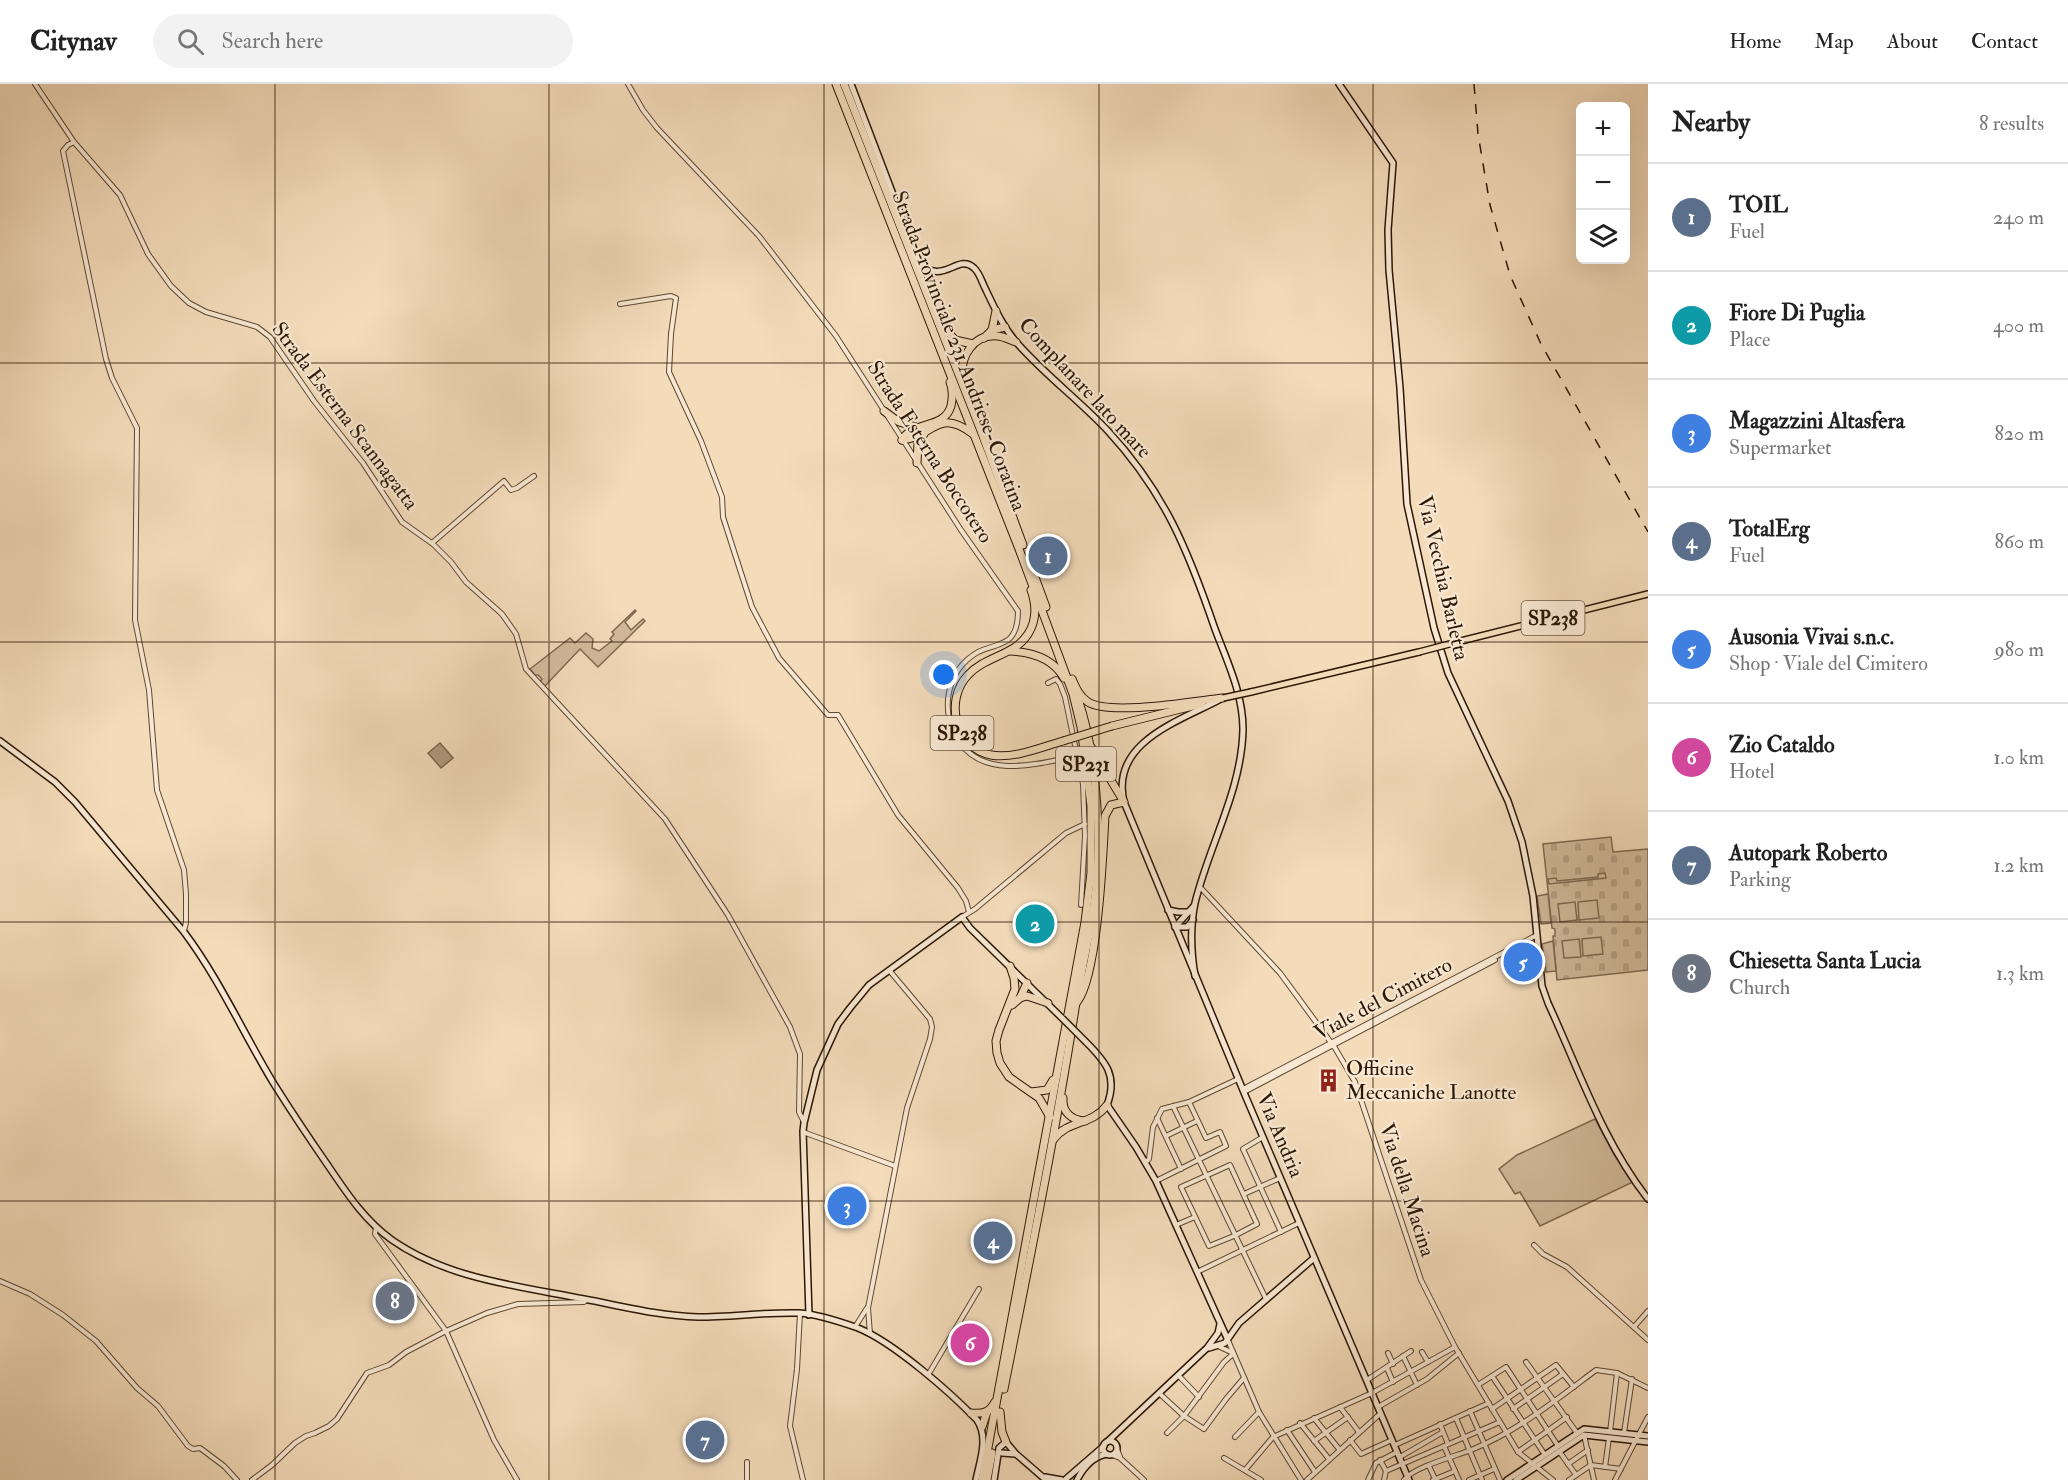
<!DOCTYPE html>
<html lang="en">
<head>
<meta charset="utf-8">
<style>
	body { margin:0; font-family:"IM FELL Double Pica",serif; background:#f2f2f2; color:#222 }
	.controls { position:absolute; right:18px; top:18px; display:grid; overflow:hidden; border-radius:9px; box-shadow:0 6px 24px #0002 }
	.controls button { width:54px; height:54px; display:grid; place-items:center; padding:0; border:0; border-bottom:2px solid #e0e0e0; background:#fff; color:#222; font:30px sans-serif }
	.you { position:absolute; left:944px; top:591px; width:21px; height:21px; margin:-15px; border:4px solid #fff; border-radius:50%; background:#1a73e8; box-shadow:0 0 0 9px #1a73e833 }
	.badge { display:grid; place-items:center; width:39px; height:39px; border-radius:50%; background:#0b8043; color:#fff; font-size:20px; font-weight:700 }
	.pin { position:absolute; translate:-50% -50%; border:3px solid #fff; box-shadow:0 2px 6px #0006 }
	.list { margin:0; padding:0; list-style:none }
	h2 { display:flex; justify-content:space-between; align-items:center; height:78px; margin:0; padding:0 24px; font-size:26px }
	h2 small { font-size:20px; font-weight:400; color:#767676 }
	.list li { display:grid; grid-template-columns:39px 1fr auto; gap:18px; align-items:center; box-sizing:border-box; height:108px; padding:0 24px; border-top:2px solid #e0e0e0 }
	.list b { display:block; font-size:22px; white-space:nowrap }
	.list p { margin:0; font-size:20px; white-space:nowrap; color:#767676 }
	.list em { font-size:20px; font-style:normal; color:#767676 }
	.icon { flex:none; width:33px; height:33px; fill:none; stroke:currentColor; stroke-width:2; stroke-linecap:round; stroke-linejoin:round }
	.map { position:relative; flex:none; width:1648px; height:1396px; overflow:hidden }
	header { display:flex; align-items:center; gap:36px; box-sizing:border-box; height:84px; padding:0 30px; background:#fff; border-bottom:2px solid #e0e0e0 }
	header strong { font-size:28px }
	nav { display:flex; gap:33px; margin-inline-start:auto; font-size:21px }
	.search { width:420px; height:54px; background:#f2f2f2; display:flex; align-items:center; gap:15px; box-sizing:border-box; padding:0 21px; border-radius:33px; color:#767676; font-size:22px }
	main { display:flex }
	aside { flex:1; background:#fff }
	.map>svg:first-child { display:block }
	.cemetery { fill:url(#cemetery-stones); stroke:#7e6950; stroke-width:1.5 }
	.green { fill:#d2bb9c; stroke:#7e6950; stroke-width:1.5 }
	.water { fill:#b0997d; stroke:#7b654d; stroke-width:1.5 }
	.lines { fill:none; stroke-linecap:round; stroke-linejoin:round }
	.street-casing { stroke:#5d4832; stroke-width:6 }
	.secondary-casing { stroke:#2b1704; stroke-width:8 }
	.primary-casing { stroke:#2b1704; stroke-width:8 }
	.highway-casing { stroke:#2b1704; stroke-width:9 }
	.street { stroke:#f8e8d3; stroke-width:4 }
	.secondary { stroke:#f8e8d3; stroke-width:5 }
	.primary { stroke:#f4dcbb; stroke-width:5 }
	.highway { stroke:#f4dcbb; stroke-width:7 }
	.rail { stroke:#2b1704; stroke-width:1.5; stroke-dasharray:10 10; stroke-linecap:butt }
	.secondary-bridge-casing { stroke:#2b1704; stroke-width:8; stroke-linecap:butt }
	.primary-bridge-casing { stroke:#2b1704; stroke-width:8; stroke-linecap:butt }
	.highway-bridge-casing { stroke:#2b1704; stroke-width:9; stroke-linecap:butt }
	.secondary-bridge { stroke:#f8e8d3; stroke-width:5 }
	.primary-bridge { stroke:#f4dcbb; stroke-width:5 }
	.highway-bridge { stroke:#f4dcbb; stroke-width:7 }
	.grid { fill:none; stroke:#2b1704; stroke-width:1.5; stroke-opacity:0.55 }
	.labels { text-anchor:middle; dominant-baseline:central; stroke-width:4.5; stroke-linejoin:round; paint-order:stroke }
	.shield { fill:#f8e8d3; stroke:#685642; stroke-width:1.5 }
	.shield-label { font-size:20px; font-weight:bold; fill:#2b1704 }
	.street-label { font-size:21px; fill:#2b1704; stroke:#f8e8d3 }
	.poi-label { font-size:21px; fill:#2b1704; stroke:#f8e8d3; text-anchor:start }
</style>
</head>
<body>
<header>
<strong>Citynav</strong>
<div class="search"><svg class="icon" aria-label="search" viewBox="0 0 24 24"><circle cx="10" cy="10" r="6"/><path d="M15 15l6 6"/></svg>Search here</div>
<nav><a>Home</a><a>Map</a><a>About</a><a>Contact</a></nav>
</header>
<main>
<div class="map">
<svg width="1648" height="1396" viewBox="0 0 1648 1396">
	<defs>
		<pattern id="cemetery-stones" width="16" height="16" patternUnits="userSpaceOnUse" patternTransform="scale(1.5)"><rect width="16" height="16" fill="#d2bb9c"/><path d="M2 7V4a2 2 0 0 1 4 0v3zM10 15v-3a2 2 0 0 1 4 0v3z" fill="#b4a085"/></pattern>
	</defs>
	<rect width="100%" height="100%" fill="#f4dcbb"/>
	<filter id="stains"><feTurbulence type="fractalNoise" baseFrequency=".00333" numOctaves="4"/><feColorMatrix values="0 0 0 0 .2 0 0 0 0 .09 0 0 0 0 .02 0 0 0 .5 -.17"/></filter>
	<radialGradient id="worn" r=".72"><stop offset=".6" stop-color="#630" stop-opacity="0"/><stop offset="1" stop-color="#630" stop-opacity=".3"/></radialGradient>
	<path class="cemetery" d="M1611 753 1613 768 1648 765V886L1557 896 1553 852H1555V845L1552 844 1543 760Z"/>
	<g class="green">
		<path d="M635 526 636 527 625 538 631 546 643 535 645 537 598 583 580 565 545 602 540 598 542 595 538 591H535L530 585 570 554 575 559 586 549 593 555 592 564 599 567 612 557 610 555 614 550 612 548Z"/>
		<path d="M1605 789 1606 794 1549 800 1548 795 1556 794 1557 797 1598 793V790Z"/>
		<path d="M1548 810 1551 839 1541 840 1537 812Z"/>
		<path d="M1597 816 1599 834 1579 836 1578 818Z"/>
		<path d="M1575 818 1577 836 1560 838 1558 820Z"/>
		<path d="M1601 853 1603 870 1583 872 1582 855Z"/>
		<path d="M1579 855 1581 873 1564 874 1562 857Z"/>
		<path d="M1553 857 1556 887 1546 888 1542 860Z"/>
		<path d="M1595 1035 1615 1072 1633 1098 1540 1142 1520 1108 1515 1110 1499 1085 1517 1071Z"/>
	</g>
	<path class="water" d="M440 659 453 674 441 684 428 669Z"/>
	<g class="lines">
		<defs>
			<g id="street">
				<path d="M35 0 74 58 120 111 148 170 171 202 189 219 206 228 257 243 270 253 314 317 363 379 402 438 433 460 451 478 466 498 502 530 516 550 526 585 665 735 728 831 790 943 800 970 799 1028 804 1038"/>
				<path d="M628 0 643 26 657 44 759 152 836 252 961 446 1018 527C1018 537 1017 549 1008 556 999 562 988 563 978 568 945 587 939 630 960 659 987 696 1040 679 1077 672"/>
				<path d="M74 58 68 61 63 67 106 275 112 294 137 344 135 536 149 606 157 706 184 786 186 810V838L184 847"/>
				<path d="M620 220 671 212 676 214 671 250 669 288 701 357 722 413 723 433 752 523 779 574 828 631H838L898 731 958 804 966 817 969 828"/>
				<path d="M432 459 504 397 511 406 517 404 534 392"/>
				<path d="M1048 599 1056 595 1060 600 1065 613 1083 700 1085 752 1081 821"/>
				<path d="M1200 803 1280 889 1335 964 1355 998 1421 1196 1455 1263 1518 1368 1553 1396"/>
				<path d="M962 833 975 825 1066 749 1085 740"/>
				<path d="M1243 1005 1537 851"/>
				<path d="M1244 1008 1495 876"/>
				<path d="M1173 1022 1266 1215"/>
				<path d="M1157 1034 1181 1085"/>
				<path d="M803 1048 895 1082"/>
				<path d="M1166 1052 1197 1037"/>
				<path d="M1263 1053 1243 1065 1281 1148"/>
				<path d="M1145 1079 1149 1075 1153 1043 1162 1025 1189 1018 1238 995"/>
				<path d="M1230 1081 1257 1140 1234 1152 1209 1162 1181 1103Z"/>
				<path d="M1156 1097 1226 1062 1220 1048 1206 1054 1189 1018"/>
				<path d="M1244 1110 1280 1094"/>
				<path d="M1176 1141 1195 1133"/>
				<path d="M376 1143 375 1150 446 1247 494 1356 517 1396"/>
				<path d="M1534 1161 1543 1170 1567 1183 1648 1256"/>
				<path d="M1197 1188 1299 1139"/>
				<path d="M0 1197 30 1210 63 1231 96 1257 137 1304 158 1322 188 1362 193 1365 200 1364 224 1382 237 1396"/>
				<path d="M800 1229 797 1285 790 1342 803 1396"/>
				<path d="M855 1243 867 1224"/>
				<path d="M1634 1243 1648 1227"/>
				<path d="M870 1250 868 1224 907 1024 930 955 932 943 930 935 889 886"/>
				<path d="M1227 1254 1259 1328 1301 1396"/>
				<path d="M1218 1262 1233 1269"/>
				<path d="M1422 1268 1428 1278"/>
				<path d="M1388 1269 1393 1280"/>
				<path d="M1403 1272 1417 1301"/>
				<path d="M1526 1278 1577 1349"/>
				<path d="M1387 1284 1393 1298"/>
				<path d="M928 1291 979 1205"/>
				<path d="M1178 1291 1199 1313"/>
				<path d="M1492 1292 1545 1371"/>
				<path d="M1367 1296 1411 1267"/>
				<path d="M1478 1301 1506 1283 1558 1362"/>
				<path d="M1160 1310 1184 1332 1204 1345 1226 1315 1243 1295"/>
				<path d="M1340 1323 1359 1348"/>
				<path d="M1378 1323 1427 1295 1459 1269"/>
				<path d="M1492 1325 1556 1281 1574 1303"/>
				<path d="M1513 1325 1563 1290"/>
				<path d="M1470 1327 1500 1396"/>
				<path d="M1314 1334 1339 1365"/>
				<path d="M1456 1334 1482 1396"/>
				<path d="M1300 1339 1329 1375"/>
				<path d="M1440 1340 1448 1360"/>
				<path d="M1287 1346 1315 1388"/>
				<path d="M1610 1348 1617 1289"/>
				<path d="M1167 1349 1184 1332 1224 1278 1233 1270"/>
				<path d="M1624 1349 1632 1295"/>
				<path d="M1584 1351 1594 1396"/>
				<path d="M1235 1353 1259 1328"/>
				<path d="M1350 1356 1361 1370 1392 1356"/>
				<path d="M1314 1357 1348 1333"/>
				<path d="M1395 1361 1489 1319"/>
				<path d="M1444 1362 1459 1396"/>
				<path d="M1117 1365 1120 1373"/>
				<path d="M1559 1367 1576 1391"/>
				<path d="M1518 1368 1567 1333"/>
				<path d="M1112 1371 1120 1374 1144 1396"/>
				<path d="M1400 1373 1443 1348"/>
				<path d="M1224 1374 1261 1396"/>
				<path d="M1380 1376 1386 1387"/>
				<path d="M1568 1380 1588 1366"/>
				<path d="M1429 1382 1435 1395"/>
				<path d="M1605 1383 1609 1354"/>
				<path d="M1245 1386 1273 1353 1372 1309 1455 1263"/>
				<path d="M252 1396 272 1381 295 1359 306 1352 315 1349 329 1342 337 1335 367 1289 389 1281 406 1268 446 1247 487 1229 518 1220 584 1218 586 1216"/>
				<path d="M747 1396V1378"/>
				<path d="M1307 1396 1381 1329"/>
				<path d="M1368 1396 1376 1379 1397 1368"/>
				<path d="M1384 1396 1386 1387 1500 1338"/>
				<path d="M1404 1396C1413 1383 1456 1372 1471 1366 1518 1347 1556 1316 1596 1286L1617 1289 1648 1304"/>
				<path d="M1433 1396 1455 1387"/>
				<path d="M1469 1396 1494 1385"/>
				<path d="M1569 1396 1591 1381 1621 1385"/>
				<path d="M1615 1396 1648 1333"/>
			</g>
			<g id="secondary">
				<path d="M851 0 918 176C942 205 957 168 974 184 979 188 982 198 985 204 994 223 1003 243 1017 259 1045 291 1079 316 1108 347 1165 409 1188 466 1215 545 1227 577 1243 610 1243 645 1242 706 1209 761 1195 819 1190 843 1191 868 1195 892"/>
				<path d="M1339 0 1393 79 1388 146 1389 186 1400 304 1407 420 1434 544 1448 589 1508 717 1522 758 1533 812 1542 902 1548 919C1579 986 1602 1056 1648 1115"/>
				<path d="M1219 616C1177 638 1110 659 1124 718L1245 1011 1409 1396"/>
				<path d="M0 657 55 698 75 718 184 848C220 896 243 949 274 1000 291 1027 309 1054 327 1080 346 1108 364 1136 392 1156 448 1195 518 1202 584 1215 621 1222 659 1232 698 1233 732 1233 766 1228 799 1229 817 1230 841 1238 858 1244 893 1258 950 1308 977 1336 989 1354 980 1376 976 1396"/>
				<path d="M1168 826 1178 828H1189"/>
				<path d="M1175 843 1194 822"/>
				<path d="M1175 843H1187L1193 836"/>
				<path d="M1086 958C1106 978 1118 992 1107 1021L1136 1063 1156 1097 1227 1254"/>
				<path d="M809 1231 803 1047 804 1039 817 986 838 940 850 924 869 901 962 833 970 844 1062 934"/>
				<path d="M1209 1264 1225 1259 1239 1239 1314 1174"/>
				<circle cx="1110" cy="1364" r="7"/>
				<path d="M1006 1358 1016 1370 1046 1396"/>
				<path d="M1107 1358 1207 1264 1218 1249 1220 1240"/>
				<path d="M1002 1369 1015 1370"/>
				<path d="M1045 1393 1062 1396"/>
				<path d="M1066 1395 1104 1362"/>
				<path d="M994 1396 999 1364 1006 1358"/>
				<path d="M1077 1396C1083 1384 1093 1373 1106 1370"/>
				<path d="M1507 1396 1584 1345 1648 1352"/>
				<path d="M1516 1396 1584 1351 1648 1358"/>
			</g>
			<g id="primary">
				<path d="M1457 558 1648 510"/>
				<path d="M1251 608 1419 568"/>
			</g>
			<g id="highway">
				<path d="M836 0 1019 465 1073 610 1081 643 1091 722V789L1085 838 982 1396"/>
				<path d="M844 0 981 347 1023 461"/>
				<path d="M943 242 955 256 973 260"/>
				<path d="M992 246 1005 243"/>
				<path d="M984 254 992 246 996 227"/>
				<path d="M963 294C959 273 974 250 997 252 1003 252 1010 256 1016 258"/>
				<path d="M884 327 899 338 916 343"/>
				<path d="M902 356C913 336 944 346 951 322 953 313 953 306 950 298"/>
				<path d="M902 356C934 353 937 323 973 350"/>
				<path d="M917 379 918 359 924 350"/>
				<path d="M1029 477 1046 523"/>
				<path d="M1031 506C1036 520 1037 536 1028 550 1014 572 985 572 968 591 944 616 955 664 991 671 1014 675 1042 663 1063 657"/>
				<path d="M1010 567C1032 568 1053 574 1064 594"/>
				<path d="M1072 595C1076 604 1079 612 1088 618 1110 632 1195 617 1223 614"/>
				<path d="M1112 642 1201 620"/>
				<path d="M1010 882 1014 894 1015 905 999 946 996 957 997 969 1000 979 1009 993 1039 1014 1050 1033"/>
				<path d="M1020 914 1027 912 1048 919"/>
				<path d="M1077 918C1098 892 1103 769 1105 732L1111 721 1124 718 1091 663"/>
				<path d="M1012 921 1020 914 1027 899"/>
				<path d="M1031 1008 1047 1006 1053 996"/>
				<path d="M1063 1014C1062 1028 1071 1036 1085 1037"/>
				<path d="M1053 1056C1068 1035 1092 1042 1107 1021"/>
				<path d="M1004 1305C1029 1179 1055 1052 1075 925 1080 892 1088 860 1093 827 1103 766 1098 673 1078 615"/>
				<path d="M1000 1328 1002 1348 1006 1358"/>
				<path d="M971 1329C983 1330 989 1329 995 1318"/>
				<path d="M982 1343 987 1328"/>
				<path d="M987 1396 992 1369"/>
			</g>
		</defs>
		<use href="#street" class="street-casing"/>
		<use href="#secondary" class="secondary-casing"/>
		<use href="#primary" class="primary-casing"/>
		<use href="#highway" class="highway-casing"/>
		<use href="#street" class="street"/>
		<use href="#secondary" class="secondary"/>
		<use href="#primary" class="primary"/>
		<use href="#highway" class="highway"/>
		<path class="rail" d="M1474 0 1478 50 1490 121 1510 191 1541 260 1648 448"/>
		<defs>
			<path id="secondary-bridge" d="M1062 934 1086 958"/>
			<g id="primary-bridge">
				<path d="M1419 568 1457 558"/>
				<path d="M1223 614 1251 608"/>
			</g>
			<path id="highway-bridge" d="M1063 657 1112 642"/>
		</defs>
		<use href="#secondary-bridge" class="secondary-bridge-casing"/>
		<use href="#primary-bridge" class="primary-bridge-casing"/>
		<use href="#highway-bridge" class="highway-bridge-casing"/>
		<use href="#secondary-bridge" class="secondary-bridge"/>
		<use href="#primary-bridge" class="primary-bridge"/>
		<use href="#highway-bridge" class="highway-bridge"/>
	</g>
	<path class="grid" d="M275 0V1396M549 0V1396M824 0V1396M1099 0V1396M1373 0V1396M0 279H1648M0 558H1648M0 838H1648M0 1117H1648"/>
	<defs>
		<symbol id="building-bare" viewBox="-9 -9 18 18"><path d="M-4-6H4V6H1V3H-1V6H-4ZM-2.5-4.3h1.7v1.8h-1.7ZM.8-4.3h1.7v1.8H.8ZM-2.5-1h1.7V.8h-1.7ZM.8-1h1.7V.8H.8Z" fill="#8f2418" stroke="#f8e8d3" stroke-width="2.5" paint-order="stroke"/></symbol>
	</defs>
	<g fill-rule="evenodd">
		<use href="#building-bare" x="1312" y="980" width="33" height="33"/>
	</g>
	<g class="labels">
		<g class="shield">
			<rect x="1521.5" y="517" width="63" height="34" rx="4.5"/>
			<rect x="930.5" y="632" width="63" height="34" rx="4.5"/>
			<rect x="1056" y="663" width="60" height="34" rx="4.5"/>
		</g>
		<g class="shield-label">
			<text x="1553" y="534">SP238</text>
			<text x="962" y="649">SP238</text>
			<text x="1086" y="680">SP231</text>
		</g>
		<g class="street-label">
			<text transform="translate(959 267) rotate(69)">Strada Provinciale 231 Andriese-Coratina</text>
			<text transform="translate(1085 304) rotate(47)">Complanare lato mare</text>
			<text transform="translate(345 332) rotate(53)">Strada Esterna Scannagatta</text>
			<text transform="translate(930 368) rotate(57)">Strada Esterna Boccotero</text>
			<text transform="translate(1443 494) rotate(77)">Via Vecchia Barletta</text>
			<text transform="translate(1383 915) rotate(-28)">Viale del Cimitero</text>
			<text transform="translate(1280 1051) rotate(67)">Via Andria</text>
			<text transform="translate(1407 1106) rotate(72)">Via della Macina</text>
		</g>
		<g class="poi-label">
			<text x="1346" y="984">Officine<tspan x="1346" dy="24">Meccaniche Lanotte</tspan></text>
		</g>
	</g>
	<rect width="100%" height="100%" filter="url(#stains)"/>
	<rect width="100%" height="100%" fill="url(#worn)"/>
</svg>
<div class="controls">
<button>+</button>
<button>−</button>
<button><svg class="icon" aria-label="layers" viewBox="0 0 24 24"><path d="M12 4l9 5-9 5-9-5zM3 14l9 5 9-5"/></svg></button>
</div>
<div class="you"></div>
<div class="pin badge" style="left:1048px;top:472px;background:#5c6f8a">1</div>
<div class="pin badge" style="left:1035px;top:840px;background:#0f9aa8">2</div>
<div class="pin badge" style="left:847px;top:1122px;background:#3f7fe0">3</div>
<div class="pin badge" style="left:993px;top:1157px;background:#5c6f8a">4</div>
<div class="pin badge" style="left:1523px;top:878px;background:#3f7fe0">5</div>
<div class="pin badge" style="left:970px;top:1259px;background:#d1479c">6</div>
<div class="pin badge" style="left:705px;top:1356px;background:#5c6f8a">7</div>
<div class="pin badge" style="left:395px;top:1217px;background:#6b7280">8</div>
</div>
<aside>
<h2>Nearby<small>8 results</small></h2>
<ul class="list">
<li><span class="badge" style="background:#5c6f8a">1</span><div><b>TOIL</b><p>Fuel</p></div><em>240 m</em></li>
<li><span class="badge" style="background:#0f9aa8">2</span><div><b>Fiore Di Puglia</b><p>Place</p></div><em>400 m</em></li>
<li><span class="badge" style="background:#3f7fe0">3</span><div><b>Magazzini Altasfera</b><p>Supermarket</p></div><em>820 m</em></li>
<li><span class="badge" style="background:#5c6f8a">4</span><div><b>TotalErg</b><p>Fuel</p></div><em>860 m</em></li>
<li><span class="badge" style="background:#3f7fe0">5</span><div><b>Ausonia Vivai s.n.c.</b><p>Shop · Viale del Cimitero</p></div><em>980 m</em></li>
<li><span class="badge" style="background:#d1479c">6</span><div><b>Zio Cataldo</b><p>Hotel</p></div><em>1.0 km</em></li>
<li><span class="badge" style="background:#5c6f8a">7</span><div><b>Autopark Roberto</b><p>Parking</p></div><em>1.2 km</em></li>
<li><span class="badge" style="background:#6b7280">8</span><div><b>Chiesetta Santa Lucia</b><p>Church</p></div><em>1.3 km</em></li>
</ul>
</aside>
</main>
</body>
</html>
